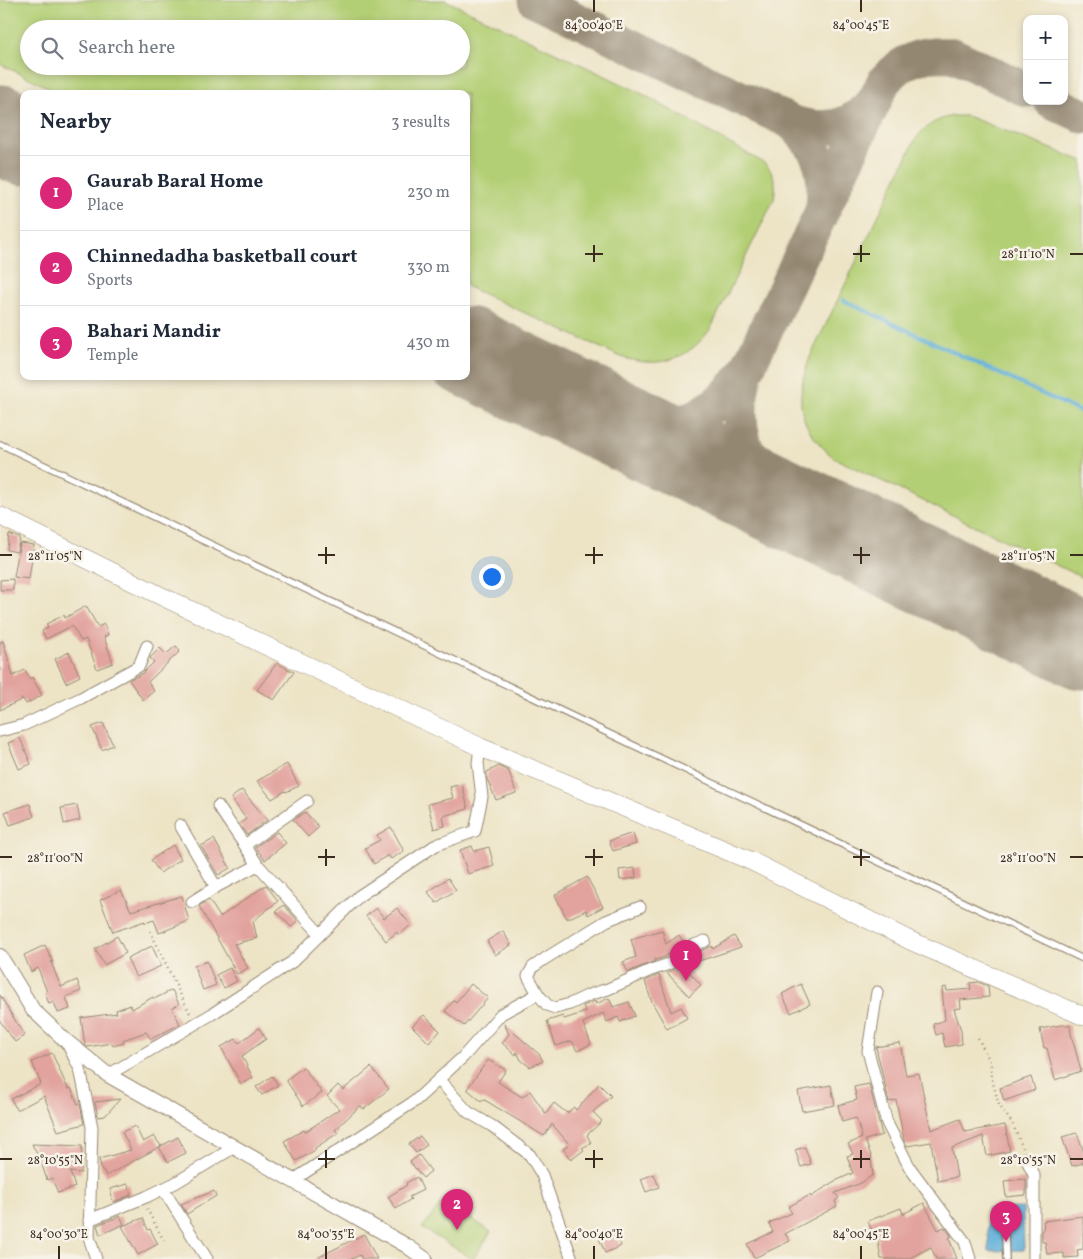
<!DOCTYPE html>
<html lang="en">
<head>
<meta charset="utf-8">
<style>
	body { margin:0; font-family:Vollkorn,serif; background:#f2f2f3; color:#1f2937 }
	.controls { position:absolute; right:15px; top:15px; display:grid; overflow:hidden; border-radius:10px; box-shadow:0 2px 8px #0003 }
	.controls button { width:45px; height:45px; display:grid; place-items:center; padding:0; border:0; border-bottom:1px solid #e0e1e3; background:#fff; color:#1f2937; font:25px sans-serif }
	.you { position:absolute; left:491px; top:576px; width:18px; height:18px; margin:-12px; border:4px solid #fff; border-radius:50%; background:#1a73e8; box-shadow:0 0 0 8px #1a73e833 }
	.badge { display:grid; place-items:center; width:32px; height:32px; border-radius:50%; background:#db2777; color:#fff; font-size:16px; font-weight:700 }
	.pin { position:absolute; translate:-50% -41px; filter:drop-shadow(0 1px 2px #0008) }
	.pin::after { content:''; position:absolute; top:26px; width:18px; height:15px; background:inherit; clip-path:polygon(0 0,100% 0,50% 100%) }
	.list { margin:0; padding:0; list-style:none }
	h2 { display:flex; justify-content:space-between; align-items:center; height:65px; margin:0; padding:0 20px; font-size:21px }
	h2 small { font-size:16px; font-weight:400; color:#747a83 }
	.list li { display:grid; grid-template-columns:32px 1fr auto; gap:15px; align-items:center; box-sizing:border-box; height:75px; padding:0 20px; border-top:1px solid #e0e1e3 }
	.list b { display:block; font-size:19px; white-space:nowrap }
	.list p { margin:0; font-size:16px; white-space:nowrap; color:#747a83 }
	.list em { font-size:16px; font-style:normal; color:#747a83 }
	.icon { flex:none; width:28px; height:28px; fill:none; stroke:currentColor; stroke-width:2; stroke-linecap:round; stroke-linejoin:round }
	.map { position:relative; flex:none; width:1083px; height:1259px; overflow:hidden }
	.search { position:absolute; background:#fff; box-shadow:0 2px 8px #0003; left:20px; top:20px; width:450px; height:55px; display:flex; align-items:center; gap:12px; box-sizing:border-box; padding:0 18px; border-radius:28px; color:#747a83; font-size:19px }
	.panel { position:absolute; background:#fff; box-shadow:0 2px 8px #0003; left:20px; top:90px; width:450px; height:290px; border-radius:10px }
	.map>svg:first-child { display:block }
	.green { fill:#b3cf75; stroke:#777c4a; fill-rule:evenodd }
	.water { fill:#5fafd9; stroke:#4d6c7c }
	.lines { fill:none; stroke-linecap:round; stroke-linejoin:round }
	.stream { stroke:#5fafd9; stroke-width:4 }
	.taxiway { stroke:#948772; stroke-width:35 }
	.runway { stroke:#948772; stroke-width:89 }
	.building { fill:#e2a29d }
	.service-casing { stroke:#948772; stroke-width:8 }
	.minor-casing { stroke:#948772; stroke-width:13 }
	.tertiary-casing { stroke:#948772; stroke-width:16 }
	.primary-casing { stroke:#948772; stroke-width:19 }
	.path { stroke:#948772; stroke-width:2.5; stroke-dasharray:1 4; stroke-linecap:butt }
	.service { stroke:#fff; stroke-width:5.5 }
	.minor { stroke:#fff; stroke-width:11 }
	.tertiary { stroke:#fff; stroke-width:14 }
	.primary { stroke:#fff; stroke-width:18 }
	.ticks { fill:none; stroke:#3b2a1e; stroke-width:2 }
	.ticks-label { font-size:12px; text-anchor:middle; fill:#3b2a1e; stroke:#f7f3e8; stroke-width:5; stroke-linejoin:round; paint-order:stroke }
</style>
</head>
<body>
<div class="map">
<svg width="1083" height="1259" viewBox="0 0 1083 1259">
	<rect width="100%" height="100%" fill="#f7f3e8"/>
	<filter id="ink" filterUnits="userSpaceOnUse"><feTurbulence type="fractalNoise" baseFrequency=".02" numOctaves="2"/><feDisplacementMap in="SourceGraphic" scale="10" xChannelSelector="R" yChannelSelector="G"/><feConvolveMatrix kernelMatrix="1 2 1 2 8 2 1 2 1" color-interpolation-filters="sRGB"/></filter>
	<filter id="wash" filterUnits="userSpaceOnUse"><feTurbulence type="fractalNoise" baseFrequency=".0096" numOctaves="4" result="noise"/><feDisplacementMap in="SourceGraphic" scale="20" xChannelSelector="R" yChannelSelector="G"/><feGaussianBlur stdDeviation="1.12" result="paint"/><feColorMatrix in="noise" values="0 0 0 0 0 0 0 0 0 0 0 0 0 0 0 0 0 1.4 0 .05"/><feComposite in="paint" operator="in"/></filter>
	<g filter="url(#wash)">
		<rect width="100%" height="100%" fill="#ede4c6"/>
		<g class="green">
			<path d="M0 0H445L639 92 764 163C775 173 777 185 774 199L711 328C688 361 658 369 621 357L466 286V94H62L0 64ZM29 29H461V66H29Z"/>
			<path d="M953 116H967L1083 161V578L834 458C797 426 794 402 810 357L915 140C925 126 936 119 953 116Z"/>
			<path d="M444 1200 491 1232 473 1259 422 1228Z"/>
		</g>
		<path class="water" d="M1023 1208 1024 1250 989 1251 987 1209Z"/>
		<g class="lines">
			<path class="stream" d="M843 300 1083 413"/>
			<g class="taxiway">
				<path d="M535 0 791 122"/>
				<path d="M1051 101 1083 116"/>
				<path d="M823 207C827 166 819 149 791 122 824 133 852 129 875 100"/>
				<path d="M604 417C617 421 629 425 642 426 687 431 722 406 746 371"/>
				<path d="M796 508C785 499 773 491 764 480 738 449 735 409 746 371L884 81C905 58 922 53 953 55L1027 90"/>
			</g>
			<g class="runway">
				<path d="M0 129 24 141"/>
				<path d="M466 351 1083 645"/>
			</g>
		</g>
		<g id="blocks">
			<g class="building">
				<path d="M9 534 20 538 17 552 7 550Z"/>
				<path d="M20 543 34 545 29 579 14 577Z"/>
				<path d="M13 579V590H0V580Z"/>
				<path d="M86 606 98 627 104 624 108 635 104 637 113 663 97 669 86 639 81 641 72 626 46 639 42 631 48 628 46 624 64 615 65 618Z"/>
				<path d="M3 641 13 676 25 670 30 679 32 677 42 695 26 704 23 699 0 710V642Z"/>
				<path d="M176 646 180 651 148 682 154 691 143 700 129 680 143 673 154 662 150 658 160 648 166 654Z"/>
				<path d="M69 652 80 676 66 683 55 659Z"/>
				<path d="M277 663 294 672 274 700 257 690Z"/>
				<path d="M103 723 113 745 102 750 92 727Z"/>
				<path d="M20 738 31 764 19 769 8 743Z"/>
				<path d="M287 764 299 786 286 792 285 791 272 799 257 781Z"/>
				<path d="M499 766 509 771 516 793 496 800 487 779V772Z"/>
				<path d="M462 784 468 809 443 816 445 826 434 829 428 804 453 798 450 787Z"/>
				<path d="M242 790 267 820 247 835 239 824 246 819 231 798Z"/>
				<path d="M30 804 34 817 10 825 5 812Z"/>
				<path d="M77 805 80 820 64 824 61 808Z"/>
				<path d="M305 812 319 827 308 837 293 820Z"/>
				<path d="M391 827 404 851 391 859 388 855 374 864 365 848 380 840 377 835Z"/>
				<path d="M277 832 286 843 265 860 255 847Z"/>
				<path d="M633 833 636 844 613 851 609 841Z"/>
				<path d="M214 839 230 868 218 875 201 846Z"/>
				<path d="M173 845 181 859 160 873 151 860Z"/>
				<path d="M472 846 474 851 489 847 494 866 468 874 460 850Z"/>
				<path d="M635 868 636 878 620 880 619 870Z"/>
				<path d="M587 877 603 907 588 915 586 910 567 919 555 895Z"/>
				<path d="M448 878 456 890 436 903 428 892Z"/>
				<path d="M266 885 278 901 253 921 257 938 234 944 248 968 237 974 199 906 209 900 220 917Z"/>
				<path d="M121 890 131 911 182 896 189 921 159 933 154 920 145 923V921L113 932 100 900Z"/>
				<path d="M284 905 298 921 291 927 276 911Z"/>
				<path d="M376 908 384 918 397 908 411 925 399 935 397 932 386 941 366 916Z"/>
				<path d="M662 930 666 944 679 935 684 943 665 957 656 960 654 959 655 961 628 972 623 962 636 957 631 939Z"/>
				<path d="M503 931 511 945 495 955 487 941Z"/>
				<path d="M117 936 126 953 104 965 95 949Z"/>
				<path d="M734 936 741 947 684 966 701 985 689 996 667 973 674 970 696 953 712 946 713 949Z"/>
				<path d="M45 945 53 962H51L61 987 77 980 81 991 66 997 70 1009 58 1013 54 1002 49 1004 45 993 47 992 38 968 31 972 24 955Z"/>
				<path d="M152 946 161 966 136 977 127 958Z"/>
				<path d="M207 961 216 985 203 990 194 966Z"/>
				<path d="M230 968 237 981 224 988 216 975Z"/>
				<path d="M659 975 671 1012 681 1007 687 1018 667 1029 651 1000 645 981Z"/>
				<path d="M978 982 988 986 989 997 960 1000 961 1008 954 1009 961 1030 962 1044 945 1047 942 1033 936 1035 933 1024 945 1020 942 988 946 987 947 991 971 989 970 983Z"/>
				<path d="M471 984 488 998 464 1026 445 1011 454 1000 456 1002Z"/>
				<path d="M801 984 810 1004 791 1013 782 994Z"/>
				<path d="M172 990 179 1004 172 1008 180 1024 151 1039 146 1032 123 1040 124 1043 113 1046 112 1043 87 1047 85 1045 81 1018 117 1013 116 1010 130 1005 132 1009 153 997 154 999Z"/>
				<path d="M0 995 19 1027 25 1035 15 1042 0 1021Z"/>
				<path d="M609 998 613 1007 629 1002 635 1016 620 1022 618 1017 607 1022 603 1013 583 1023 591 1044 577 1051 572 1041 556 1046 547 1021 563 1016 564 1019 586 1012 583 1006 595 1001 596 1004Z"/>
				<path d="M424 1015 440 1031 429 1043 412 1026Z"/>
				<path d="M504 1024 540 1055 543 1061 530 1067 521 1060 517 1052 516 1055 502 1043 509 1034Z"/>
				<path d="M1061 1025H1070L1071 1034 1081 1071 1055 1080 1047 1048H1044L1040 1029Z"/>
				<path d="M259 1028 266 1039 242 1056 253 1078 241 1084 221 1047 236 1039 239 1043Z"/>
				<path d="M900 1043 906 1075 919 1073 931 1130 960 1119 965 1132 1005 1125 1010 1151 987 1156 983 1136 952 1148 957 1177 938 1181 931 1142 907 1146 904 1140 896 1100 889 1102 876 1047Z"/>
				<path d="M52 1053 68 1089 71 1088 78 1104H80L84 1124 58 1131 44 1096 17 1110 11 1099 41 1084 32 1062Z"/>
				<path d="M488 1060 506 1070 498 1082 522 1097 530 1091 546 1114 554 1103 567 1113 574 1107 576 1110 599 1084 611 1096 593 1112 602 1121 587 1135 591 1143 582 1148 584 1150 571 1160 563 1149 569 1144 552 1124 544 1136 483 1099 481 1101 467 1089Z"/>
				<path d="M303 1067 322 1093 303 1106 286 1080Z"/>
				<path d="M371 1067 389 1089 364 1109 360 1106 335 1130 338 1133 315 1148 316 1150 296 1161 284 1141 304 1130 305 1132 339 1109 327 1096 338 1085 343 1090Z"/>
				<path d="M272 1076 278 1085 262 1095 256 1087Z"/>
				<path d="M1031 1077 1035 1090 1004 1101 1000 1088Z"/>
				<path d="M869 1084 882 1135 865 1140 872 1158 871 1159 873 1175 861 1183 835 1193 839 1198 835 1201 837 1206 785 1234 790 1241 754 1258 747 1244 773 1232 769 1223 792 1213 788 1207 810 1195 811 1197 833 1182 853 1173 847 1156 853 1154 848 1144 862 1138 856 1118 842 1122 838 1105 857 1100 854 1087Z"/>
				<path d="M831 1085 835 1105 802 1111 798 1091Z"/>
				<path d="M120 1099 105 1116 98 1117 95 1102Z"/>
				<path d="M135 1126 143 1142 154 1136 161 1146 106 1176 104 1171H102L99 1159 131 1150 122 1132Z"/>
				<path d="M1077 1133 1083 1150V1163L1072 1166 1062 1137Z"/>
				<path d="M420 1136 427 1145 416 1153 409 1144Z"/>
				<path d="M178 1137 186 1153 168 1162 159 1147Z"/>
				<path d="M32 1144 82 1146 81 1173 70 1172 75 1187 58 1193 52 1178 47 1180 41 1162Z"/>
				<path d="M805 1147 811 1164 801 1167 795 1150Z"/>
				<path d="M419 1155 431 1171 423 1178 410 1162Z"/>
				<path d="M654 1174 659 1187 646 1192 641 1179Z"/>
				<path d="M417 1177 423 1190 409 1197 411 1199 396 1209 388 1197 407 1185 406 1183Z"/>
				<path d="M1026 1179V1195L1006 1197 1004 1181Z"/>
				<path d="M128 1184 131 1195 113 1202 110 1189Z"/>
				<path d="M214 1191 216 1196 187 1214 181 1204Z"/>
				<path d="M924 1203 938 1230 944 1227 950 1234 951 1237 949 1238 957 1259H936L931 1247 908 1259H881L877 1235 874 1236 868 1221 901 1208 903 1214Z"/>
				<path d="M120 1216 124 1224 100 1235 97 1225Z"/>
				<path d="M1083 1216V1249L1077 1250 1078 1257 1064 1258V1253L1047 1254 1045 1242H1042V1230H1044L1043 1221Z"/>
				<path d="M143 1218 148 1230 150 1229 158 1244 138 1255 122 1226Z"/>
				<path d="M615 1231 621 1246 605 1253 599 1238Z"/>
				<path d="M364 1234 377 1259H362L360 1255 352 1259H315Z"/>
			</g>
		</g>
	</g>
	<g filter="url(#ink)">
		<use href="#blocks" fill-opacity="0" stroke="#948772" stroke-width="1"/>
		<g class="lines">
			<defs>
				<g id="service">
					<path d="M0 444 1083 959"/>
					<path d="M1005 1236 1006 1259"/>
				</g>
				<g id="minor">
					<path d="M0 731 24 725 81 698 139 666 147 646"/>
					<path d="M218 806 258 865 320 934"/>
					<path d="M180 825 216 887 192 902"/>
					<path d="M245 845 307 801"/>
					<path d="M216 887 258 865"/>
					<path d="M640 907 606 921 546 958 533 967 528 976 538 994 547 1005 555 1008 570 1004 589 995 608 989 651 970 669 964 692 946 705 941"/>
					<path d="M877 992 868 1051 887 1123 910 1168 965 1242 970 1259"/>
					<path d="M66 1041 80 1069 92 1127 89 1237 96 1259"/>
					<path d="M108 1075 212 1014 292 962 359 896 436 845 475 831 482 797 478 763 480 747"/>
					<path d="M439 1080 468 1112 492 1126 530 1155 542 1175 572 1259"/>
					<path d="M1026 1158 1034 1175V1259"/>
					<path d="M292 1181 415 1101 463 1057 501 1014 538 994"/>
					<path d="M163 1189 207 1259"/>
					<path d="M89 1220 146 1197 175 1183 233 1148"/>
				</g>
				<path id="tertiary" d="M0 956 33 1010 66 1041 108 1075 407 1246 425 1259"/>
				<path id="primary" d="M0 516 161 596 480 747 751 861 911 941 1083 1016"/>
			</defs>
			<use href="#service" class="service-casing"/>
			<use href="#minor" class="minor-casing"/>
			<use href="#tertiary" class="tertiary-casing"/>
			<use href="#primary" class="primary-casing"/>
			<g class="path">
				<path d="M150 931C164 958 175 986 190 1013"/>
				<path d="M978 1038 991 1063V1076L999 1105 1012 1123 1023 1148"/>
				<path d="M147 1209 164 1241"/>
			</g>
			<use href="#service" class="service"/>
			<use href="#minor" class="minor"/>
			<use href="#tertiary" class="tertiary"/>
			<use href="#primary" class="primary"/>
		</g>
	</g>
	<path class="ticks" d="M594 0V12M861 0V12M594 245V262M861 245V262M585 254H603M853 254H870M1070 254H1083M326 547V564M594 547V564M861 547V564M0 555H12M318 555H335M585 555H603M853 555H870M1070 555H1083M326 849V866M594 849V866M861 849V866M0 857H12M318 857H335M585 857H603M853 857H870M1070 857H1083M326 1150V1168M594 1150V1168M861 1150V1168M0 1159H12M318 1159H335M585 1159H603M853 1159H870M1070 1159H1083M59 1246V1259M326 1246V1259M594 1246V1259M861 1246V1259"/>
	<g class="ticks-label">
		<text x="594" y="29">84°00'40"E</text>
		<text x="861" y="29">84°00'45"E</text>
		<text x="1028" y="258">28°11'10"N</text>
		<text x="55" y="560">28°11'05"N</text>
		<text x="1028" y="560">28°11'05"N</text>
		<text x="55" y="862">28°11'00"N</text>
		<text x="1028" y="862">28°11'00"N</text>
		<text x="55" y="1164">28°10'55"N</text>
		<text x="1028" y="1164">28°10'55"N</text>
		<text x="59" y="1238">84°00'30"E</text>
		<text x="326" y="1238">84°00'35"E</text>
		<text x="594" y="1238">84°00'40"E</text>
		<text x="861" y="1238">84°00'45"E</text>
	</g>
</svg>
<div class="controls">
<button>+</button>
<button>−</button>
</div>
<div class="you"></div>
<div class="pin badge" style="left:686px;top:981px">1</div>
<div class="pin badge" style="left:457px;top:1230px">2</div>
<div class="pin badge" style="left:1006px;top:1242px">3</div>
<div class="search"><svg class="icon" aria-label="search" viewBox="0 0 24 24"><circle cx="10" cy="10" r="6"/><path d="M15 15l6 6"/></svg>Search here</div>
<section class="panel">
<h2>Nearby<small>3 results</small></h2>
<ul class="list">
<li><span class="badge">1</span><div><b>Gaurab Baral Home</b><p>Place</p></div><em>230 m</em></li>
<li><span class="badge">2</span><div><b>Chinnedadha basketball court</b><p>Sports</p></div><em>330 m</em></li>
<li><span class="badge">3</span><div><b>Bahari Mandir</b><p>Temple</p></div><em>430 m</em></li>
</ul>
</section>
</div>
</body>
</html>
